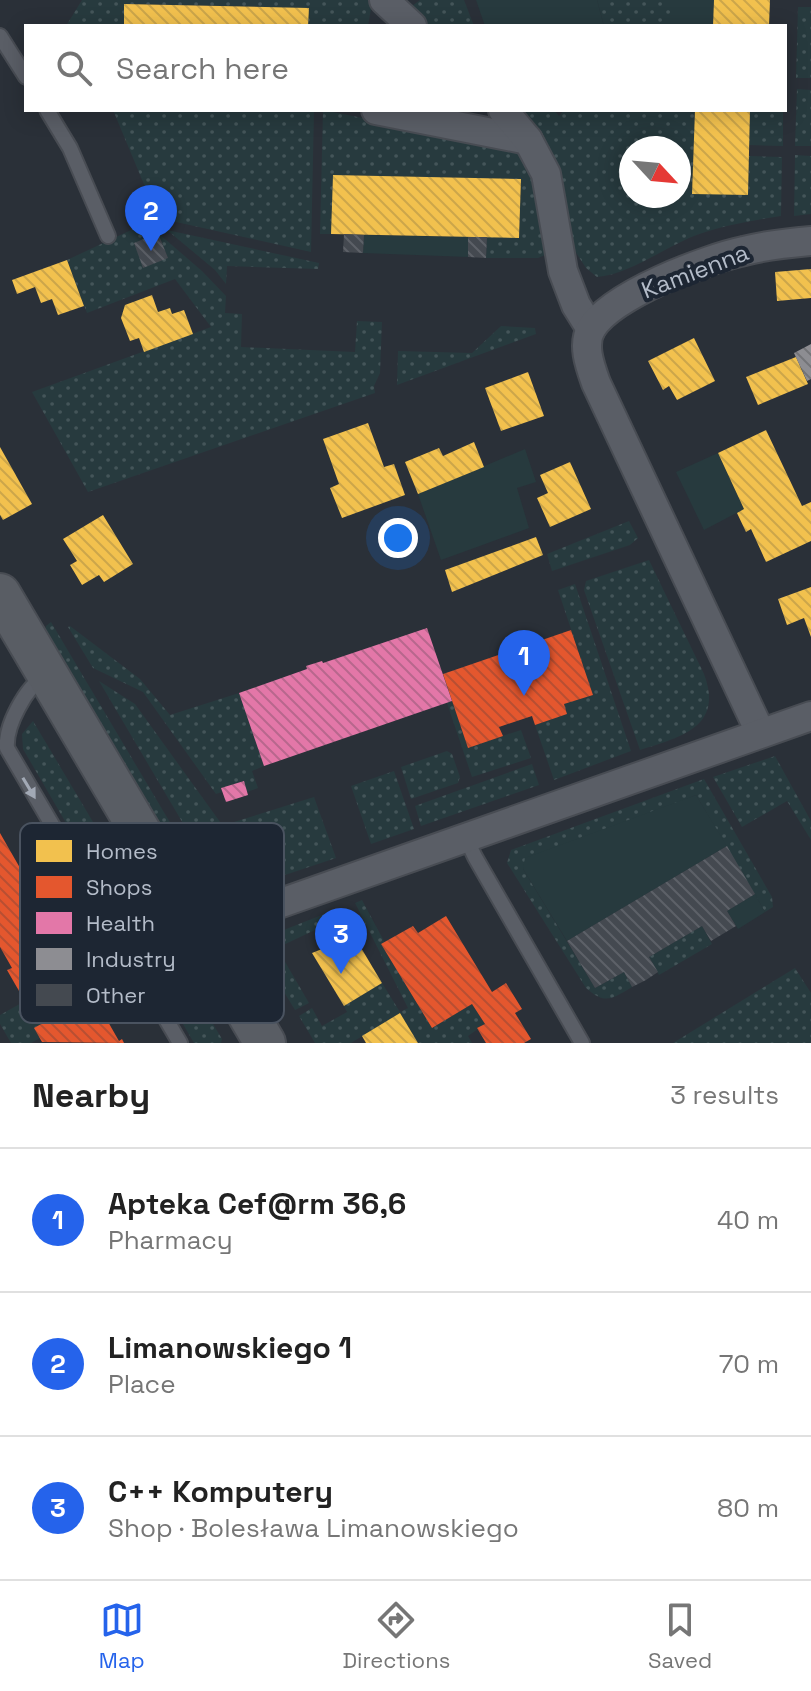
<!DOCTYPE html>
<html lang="en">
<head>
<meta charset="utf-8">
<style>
	body { margin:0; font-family:"Space Grotesk",sans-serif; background:#f2f2f2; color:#222 }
	.compass { position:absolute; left:619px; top:136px; width:72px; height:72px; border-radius:50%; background:#fff; box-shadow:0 4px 20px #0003; rotate:116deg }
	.you { position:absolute; left:398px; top:538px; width:28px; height:28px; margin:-20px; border:6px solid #fff; border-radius:50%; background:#1a73e8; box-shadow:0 0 0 12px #1a73e833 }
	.badge { display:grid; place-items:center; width:52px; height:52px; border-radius:50%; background:#2563eb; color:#fff; font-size:26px; font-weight:700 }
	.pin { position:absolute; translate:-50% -66px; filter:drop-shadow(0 2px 4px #0008) }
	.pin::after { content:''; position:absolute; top:42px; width:28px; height:24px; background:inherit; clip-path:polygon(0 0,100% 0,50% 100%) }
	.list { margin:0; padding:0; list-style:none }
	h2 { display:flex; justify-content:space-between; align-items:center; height:104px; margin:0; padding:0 32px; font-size:34px }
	h2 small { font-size:26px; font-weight:400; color:#767676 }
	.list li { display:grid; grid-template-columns:52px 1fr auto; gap:24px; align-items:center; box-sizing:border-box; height:144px; padding:0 32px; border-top:2px solid #e0e0e0 }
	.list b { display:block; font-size:30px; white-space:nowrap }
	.list p { margin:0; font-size:26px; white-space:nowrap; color:#767676 }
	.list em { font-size:26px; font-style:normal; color:#767676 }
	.icon { flex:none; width:44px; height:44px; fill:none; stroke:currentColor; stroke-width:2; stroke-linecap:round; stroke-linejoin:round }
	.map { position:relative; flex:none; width:811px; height:1043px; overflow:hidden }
	.search { position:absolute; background:#fff; box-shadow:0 4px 20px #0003; left:24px; right:24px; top:24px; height:88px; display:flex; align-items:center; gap:20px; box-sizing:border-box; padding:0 28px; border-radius:0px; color:#767676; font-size:30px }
	.sheet { height:536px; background:#fff }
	nav { display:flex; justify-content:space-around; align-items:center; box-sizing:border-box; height:112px; border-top:2px solid #e0e0e0; background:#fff; font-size:22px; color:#767676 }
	nav a { display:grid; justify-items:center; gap:4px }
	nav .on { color:#2563eb }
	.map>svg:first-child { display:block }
	.grass { fill:url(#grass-dots); fill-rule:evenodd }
	.green { fill:#273a3e }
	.homes { fill:url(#homes-back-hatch) }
	.shops { fill:url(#shops-back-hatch) }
	.health { fill:url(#health-back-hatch) }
	.industry { fill:url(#industry-back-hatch) }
	.building { fill:url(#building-back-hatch) }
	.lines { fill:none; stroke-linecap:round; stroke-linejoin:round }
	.lane-casing { stroke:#484c53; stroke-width:18 }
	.street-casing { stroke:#484c53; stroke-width:32 }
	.secondary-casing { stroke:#484c53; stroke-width:44 }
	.lane { stroke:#5a5e66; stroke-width:14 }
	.street { stroke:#5a5e66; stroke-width:28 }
	.secondary { stroke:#595d64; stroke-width:40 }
	.oneway { fill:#a2a9b5 }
	.labels { text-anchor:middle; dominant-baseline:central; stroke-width:8; stroke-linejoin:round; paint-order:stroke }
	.street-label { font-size:24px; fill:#b4bcc9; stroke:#1d2633 }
	.key { fill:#1d2633; stroke:#4a5360; stroke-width:2 }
	.key-label { font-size:22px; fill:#b4bcc9 }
</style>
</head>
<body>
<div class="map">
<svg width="811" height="1043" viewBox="0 0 811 1043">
	<defs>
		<pattern id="grass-dots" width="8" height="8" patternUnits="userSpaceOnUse" patternTransform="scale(2)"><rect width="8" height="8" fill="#273a3e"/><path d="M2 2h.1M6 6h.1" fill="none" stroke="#445559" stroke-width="1.8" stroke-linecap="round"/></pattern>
		<pattern id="homes-back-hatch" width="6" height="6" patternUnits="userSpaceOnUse" patternTransform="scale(2)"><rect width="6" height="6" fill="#f2c14e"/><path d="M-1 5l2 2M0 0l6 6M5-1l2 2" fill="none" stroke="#cca64a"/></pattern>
		<pattern id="shops-back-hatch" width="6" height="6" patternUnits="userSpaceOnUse" patternTransform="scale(2)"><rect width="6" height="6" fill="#e4572e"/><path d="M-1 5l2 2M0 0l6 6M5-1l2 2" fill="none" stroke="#b84f32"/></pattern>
		<pattern id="health-back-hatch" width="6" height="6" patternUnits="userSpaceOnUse" patternTransform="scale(2)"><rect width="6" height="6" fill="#e377a8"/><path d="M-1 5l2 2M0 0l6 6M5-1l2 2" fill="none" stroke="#b8678d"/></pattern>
		<pattern id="industry-back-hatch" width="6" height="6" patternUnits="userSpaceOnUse" patternTransform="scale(2)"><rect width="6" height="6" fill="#8d8d92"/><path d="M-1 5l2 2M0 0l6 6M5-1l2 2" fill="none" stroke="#737478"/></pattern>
		<pattern id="building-back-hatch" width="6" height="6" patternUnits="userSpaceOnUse" patternTransform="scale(2)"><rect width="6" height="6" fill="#444950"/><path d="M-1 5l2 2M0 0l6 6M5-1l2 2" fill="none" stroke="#5d6168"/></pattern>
	</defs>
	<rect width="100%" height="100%" fill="#2a3038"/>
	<g class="grass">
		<path d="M82 0H368L372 3 368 26H308V8L125 4 124 26H66Z"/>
		<path d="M420 0H464L474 26H426L408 9Z"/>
		<path d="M597 0H671V26H604Z"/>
		<path d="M798 7H811V78H796Z"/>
		<path d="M797 89 811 90V146H795Z"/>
		<path d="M113 110 314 111 311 252 158 218Z"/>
		<path d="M323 110 522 150 531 166 546 249 545 255 538 258H486L487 237H519L521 179 333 175 331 234H320Z"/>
		<path d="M514 110H554L559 116 564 110H695L692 193 748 195 749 156 782 157 781 216C750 221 718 226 689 238 662 250 626 275 597 277L586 268 573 248ZM631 148H679V196H631Z"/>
		<path d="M750 110H783V146L749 145Z"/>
		<path d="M795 155 811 156V214L794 216Z"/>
		<path d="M146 223 168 258 158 233 202 271 226 296 225 313 242 314 241 347 355 352 357 321 382 322 380 373 374 386 375 393 88 492 32 392 211 327 175 279 87 313 67 260Z"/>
		<path d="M167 230 319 263 318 269 227 266 226 284 215 270Z"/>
		<path d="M501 326 535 328 536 334 397 385 398 351 472 353Z"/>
		<path d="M629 521 638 538 630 545 552 571 547 554Z"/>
		<path d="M649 560 704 674C724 727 681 737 640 750L584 590 586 581Z"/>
		<path d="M575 584 631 751 554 780 535 725 567 714 564 704 593 695 558 590Z"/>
		<path d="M51 622 203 878 242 891 245 896C224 901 208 896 194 879L45 632 46 626Z"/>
		<path d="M70 626 140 679 170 715 239 693 264 766 252 771 258 788 247 792 243 781 221 788 222 792 216 794 143 692 93 668 68 627Z"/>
		<path d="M99 681 135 704 223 826 194 842Z"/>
		<path d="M452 701 468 747 521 730 531 758 472 777 447 703Z"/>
		<path d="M33 721 222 1039 221 1043H194L23 749 22 734Z"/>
		<path d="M447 751 452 754 460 777 458 783 411 799 401 767Z"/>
		<path d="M775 756 811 821V840L787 801 742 827 713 777Z"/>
		<path d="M532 764 539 785 421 826 415 806Z"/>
		<path d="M394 771 414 829 371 844 351 786Z"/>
		<path d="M704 779 772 897 773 907 765 912 696 795 523 869 595 988 624 972 632 987C612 999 605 1005 586 988L507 863 511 850Z"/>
		<path d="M314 797 336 858 261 883 234 822Z"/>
		<path d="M362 900 385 943 382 945 432 1028 472 1004 485 1024 468 1036 472 1043H418L400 1013 351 1043H315L299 1016 312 1008 322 1026 347 1012 344 1006 382 983 400 1012 408 1008 355 903Z"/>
		<path d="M337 909 339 914 336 920 277 948 309 1003 295 1010 260 953 266 937Z"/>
		<path d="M702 926 712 944 659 975 649 957Z"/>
		<path d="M795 968 811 993V1043H673Z"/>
		<path d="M25 1001 36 1009 43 1023 34 1028 40 1038 31 1043H11L0 1024V1015Z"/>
	</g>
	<g class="green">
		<path d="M476 0H597L604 26H485Z"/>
		<path d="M671 0H714L713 26H671Z"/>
		<path d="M364 235 468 237V257L363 253Z"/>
		<path d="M525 449 536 482 517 488 529 528 441 560 418 494Z"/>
		<path d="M718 453 744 509 704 530 676 472Z"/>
		<path d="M696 795 727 846 567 941 523 869 525 858Z"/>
		<path d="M755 894 765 912 738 929 727 911Z"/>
	</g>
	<g class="homes">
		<path d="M714 0H770L769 26H713Z"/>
		<path d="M124 4 309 8 308 26H124Z"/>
		<path d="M695 110H750L748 195 692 194Z"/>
		<path d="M333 175 521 179 519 238 331 234Z"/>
		<path d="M67 260 84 306 58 315 52 299 41 303 35 287 17 294 12 280Z"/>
		<path d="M811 269V298L777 301 775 272Z"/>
		<path d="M152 295 158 312 170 308 172 314 184 310 193 334 144 352 139 338 130 341 121 318 125 305Z"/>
		<path d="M694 338 715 381 677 400 669 386 663 390 648 361Z"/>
		<path d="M796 357 808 384 758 405 746 377Z"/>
		<path d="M528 372 544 416 501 431 485 388Z"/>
		<path d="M368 423 384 467 394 464 405 495 342 518 330 488 339 484 323 439Z"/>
		<path d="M766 430 802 506 811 502V541L766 562 751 529 746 532 737 513 744 509 718 453Z"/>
		<path d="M474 442 484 467 418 494 405 462 439 448 443 456Z"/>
		<path d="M0 447 32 504 3 520 0 515Z"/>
		<path d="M570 462 591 509 550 527 537 498 548 493 540 475Z"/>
		<path d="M103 515 133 564 104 582 99 575 82 585 70 565 77 561 63 539Z"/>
		<path d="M536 537 543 555 452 592 445 570Z"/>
		<path d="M811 587V637L804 618 787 625 778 599Z"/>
		<path d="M354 936 382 983 344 1006 312 953Z"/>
		<path d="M400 1013 418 1043H366L362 1036Z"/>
	</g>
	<g class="shops">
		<path d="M571 630 593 695 564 704 567 714 535 725 532 716 499 727 503 736 468 748 443 674Z"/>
		<path d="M0 833 119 1041 122 1039 124 1043 42 1042 34 1028 43 1023 36 1009 31 1012 7 970 12 968 0 947Z"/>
		<path d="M446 916 492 992 506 983 522 1009 515 1013 531 1039 524 1043H486L477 1028 485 1024 472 1004 432 1028 381 944 413 926 418 933Z"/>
	</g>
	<g class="health">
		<path d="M427 628 452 701 264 766 239 693 307 669 306 666 322 661 323 663Z"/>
		<path d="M244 781 248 795 226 802 221 788Z"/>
	</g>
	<path class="industry" d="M811 344V379L807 381 794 353Z"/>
	<g class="building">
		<path d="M158 233 168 258 143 268 134 243Z"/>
		<path d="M344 234 364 235 363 253 343 252Z"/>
		<path d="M468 237H487L486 258 468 257Z"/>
		<path d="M727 846 755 894 727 911 736 926 711 941 702 926 649 957 658 972 646 980 632 987 624 972 595 988 567 941Z"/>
	</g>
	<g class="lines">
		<defs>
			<g id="lane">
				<path d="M0 36 26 77"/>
				<path d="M47 110 70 148 108 236"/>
				<path d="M44 677C26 687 5 726 7 748L180 1043"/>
				<path d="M465 836 475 857 582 1043"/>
			</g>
			<g id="street">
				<path d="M384 0 412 26"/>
				<path d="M376 110 528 140"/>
				<path d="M503 110 528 140 546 174 563 271 576 305 591 329"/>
				<path d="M760 732 596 383C590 366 582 345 591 329 611 295 706 259 744 251 766 245 788 243 811 241"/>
				<path d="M199 932 811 716"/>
			</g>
			<path id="secondary" d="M0 594 265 1043"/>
		</defs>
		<use href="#lane" class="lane-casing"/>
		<use href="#street" class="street-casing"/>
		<use href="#secondary" class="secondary-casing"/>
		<use href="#lane" class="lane"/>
		<use href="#street" class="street"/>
		<use href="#secondary" class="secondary"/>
	</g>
	<defs><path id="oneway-solid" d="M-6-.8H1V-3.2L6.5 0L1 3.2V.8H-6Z" transform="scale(2)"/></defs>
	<use class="oneway" href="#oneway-solid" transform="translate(29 788) rotate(59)"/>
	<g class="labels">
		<g class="street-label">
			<text transform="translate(695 271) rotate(-21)">Kamienna</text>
		</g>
	</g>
	<rect x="20" y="823" width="264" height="200" rx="12" class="key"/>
	<rect x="36" y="840" width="36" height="22" fill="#f2c14e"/>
	<rect x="36" y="876" width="36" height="22" fill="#e4572e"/>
	<rect x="36" y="912" width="36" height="22" fill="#e377a8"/>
	<rect x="36" y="948" width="36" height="22" fill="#8d8d92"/>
	<rect x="36" y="984" width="36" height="22" fill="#444950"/>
	<g class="key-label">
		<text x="86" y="859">Homes</text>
		<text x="86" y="895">Shops</text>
		<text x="86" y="931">Health</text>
		<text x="86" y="967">Industry</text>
		<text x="86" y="1003">Other</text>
	</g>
</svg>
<svg class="compass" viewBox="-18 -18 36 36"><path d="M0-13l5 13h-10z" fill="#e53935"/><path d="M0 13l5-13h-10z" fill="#767676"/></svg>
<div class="you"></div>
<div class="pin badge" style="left:524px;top:696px">1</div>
<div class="pin badge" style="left:151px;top:251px">2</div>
<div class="pin badge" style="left:341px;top:974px">3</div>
<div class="search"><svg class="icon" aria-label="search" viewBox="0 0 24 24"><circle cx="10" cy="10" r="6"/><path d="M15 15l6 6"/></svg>Search here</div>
</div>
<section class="sheet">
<h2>Nearby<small>3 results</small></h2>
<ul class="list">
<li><span class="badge">1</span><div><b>Apteka Cef@rm 36,6</b><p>Pharmacy</p></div><em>40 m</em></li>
<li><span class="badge">2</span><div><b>Limanowskiego 1</b><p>Place</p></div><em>70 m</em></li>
<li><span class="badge">3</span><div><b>C++ Komputery</b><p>Shop · Bolesława Limanowskiego</p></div><em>80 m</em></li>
</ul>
</section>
<nav>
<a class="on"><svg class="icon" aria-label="map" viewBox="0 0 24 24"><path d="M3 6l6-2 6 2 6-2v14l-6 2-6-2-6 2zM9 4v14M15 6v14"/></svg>Map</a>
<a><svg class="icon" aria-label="directions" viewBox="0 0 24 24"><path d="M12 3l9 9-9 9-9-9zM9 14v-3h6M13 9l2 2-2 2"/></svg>Directions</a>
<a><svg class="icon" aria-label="saved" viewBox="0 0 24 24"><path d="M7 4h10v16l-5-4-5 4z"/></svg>Saved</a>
</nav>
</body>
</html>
